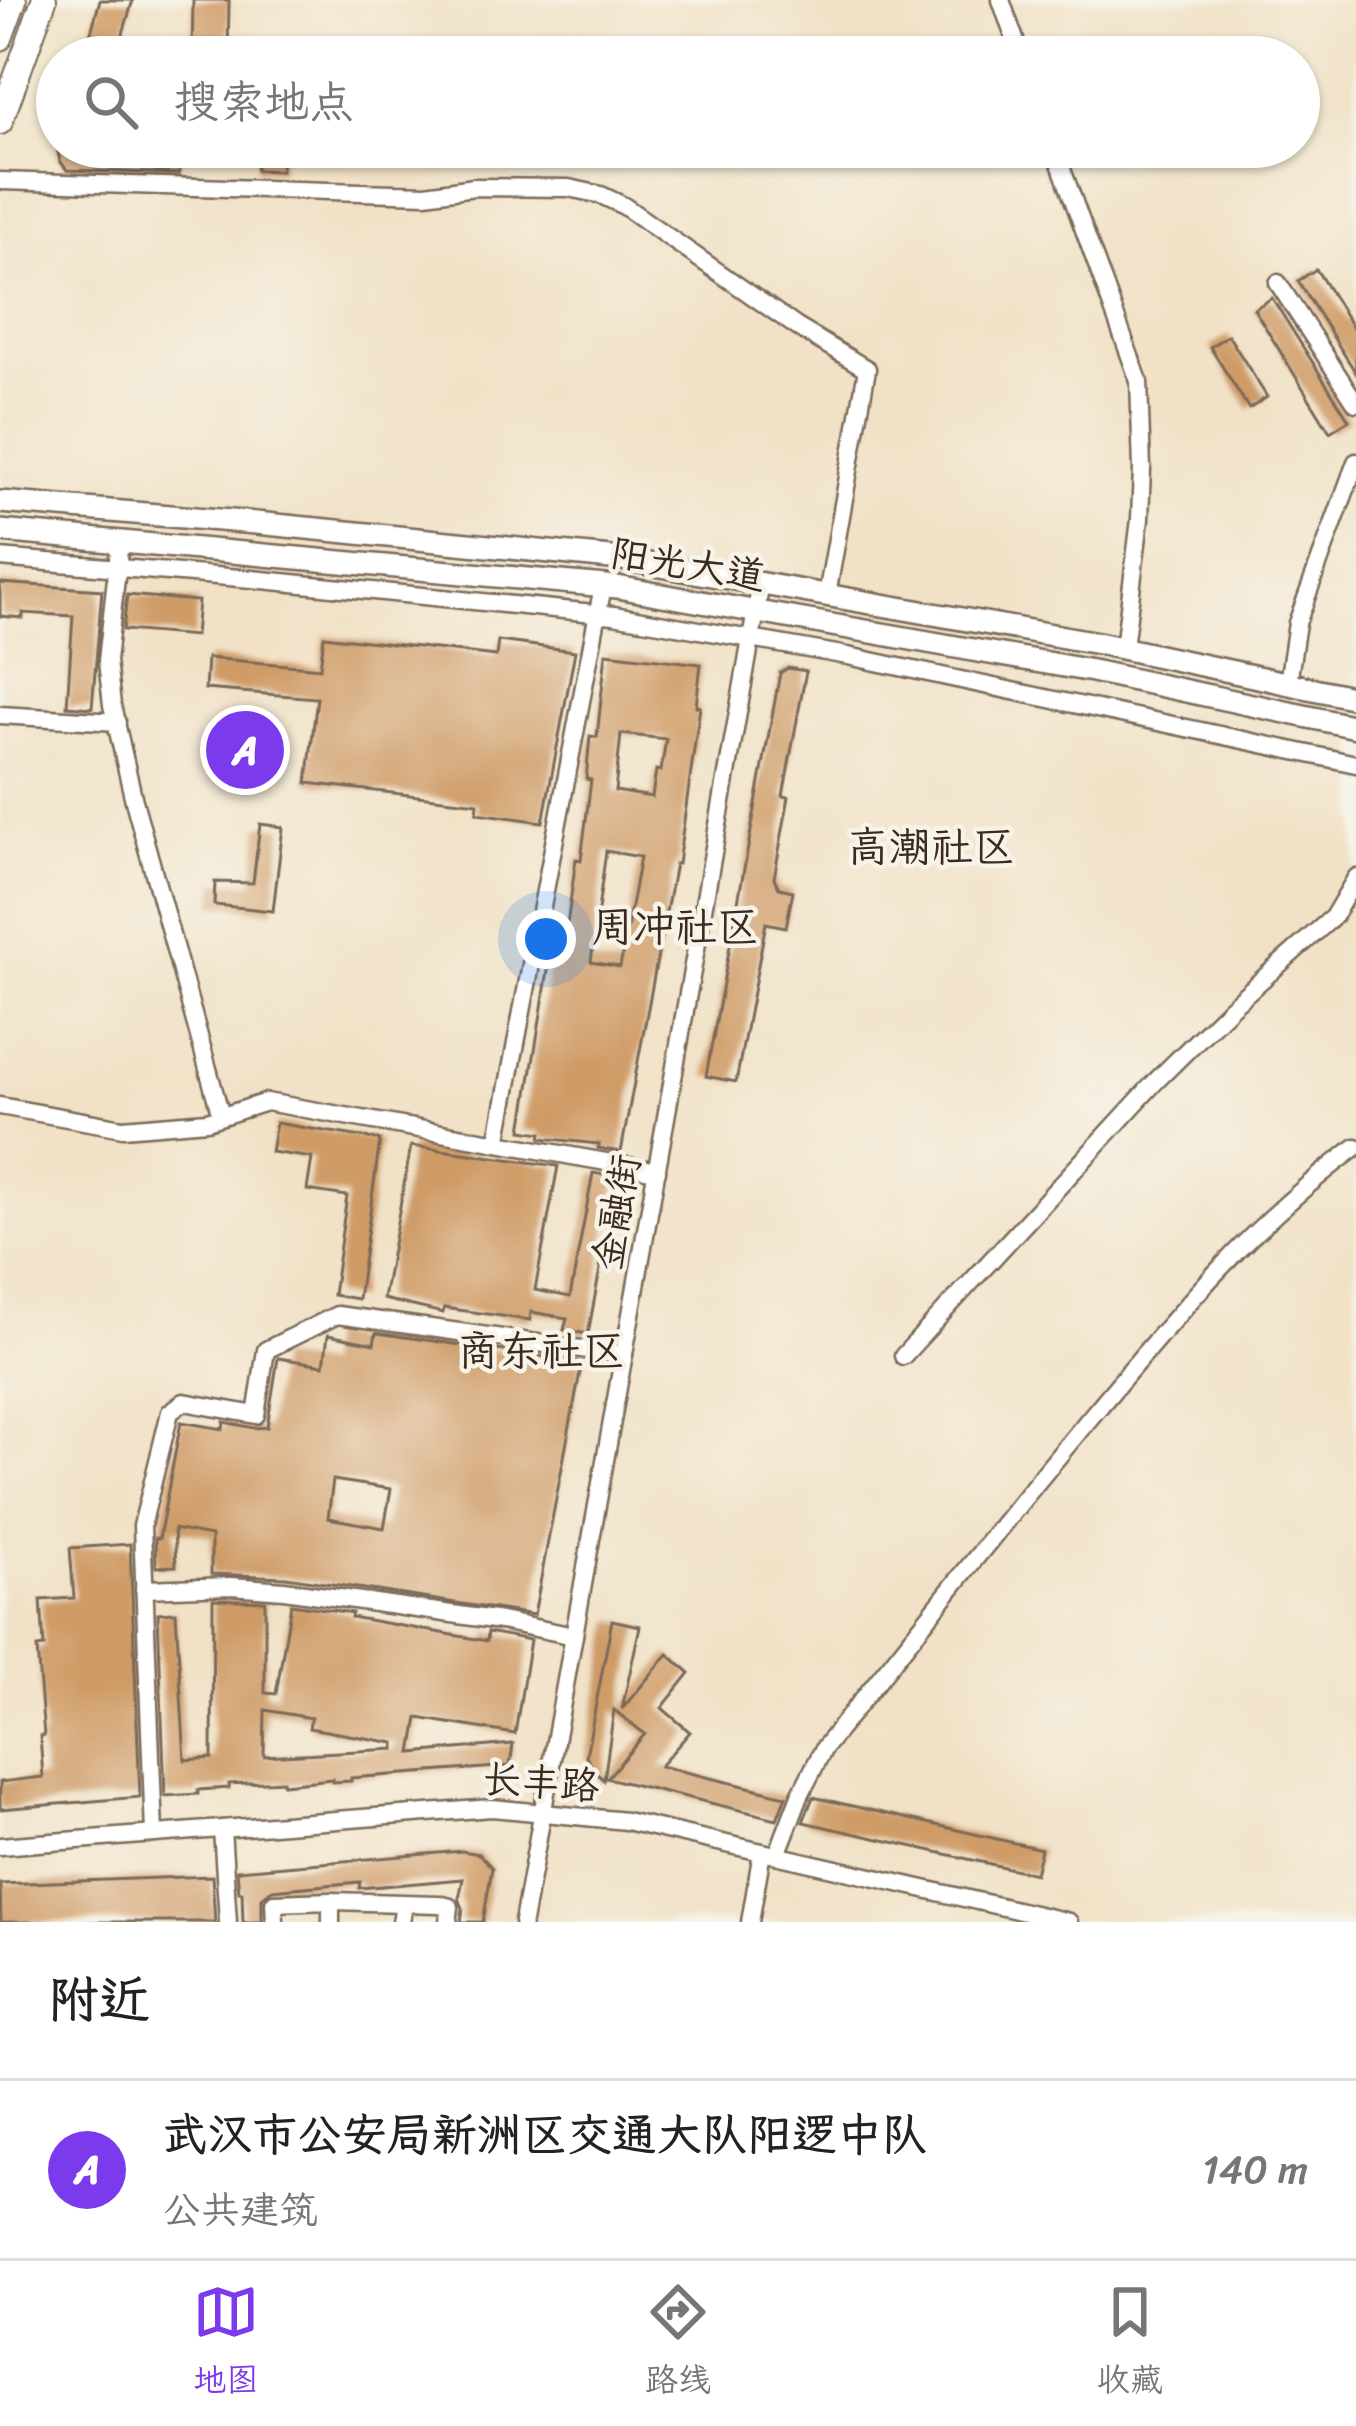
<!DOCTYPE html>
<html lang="zh">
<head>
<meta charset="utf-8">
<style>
	body { margin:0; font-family:Sriracha,"LXGW WenKai TC",sans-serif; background:#f2f2f2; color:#222 }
	.you { position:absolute; left:546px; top:939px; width:42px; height:42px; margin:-30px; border:9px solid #fff; border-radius:50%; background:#1a73e8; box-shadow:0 0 0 18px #1a73e833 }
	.badge { display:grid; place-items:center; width:78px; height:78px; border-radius:50%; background:#7c3aed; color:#fff; font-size:39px; font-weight:700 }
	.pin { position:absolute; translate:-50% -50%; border:6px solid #fff; box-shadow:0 3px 12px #0006 }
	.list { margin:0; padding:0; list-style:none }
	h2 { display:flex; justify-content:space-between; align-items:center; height:156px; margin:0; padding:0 48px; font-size:51px }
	h2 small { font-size:39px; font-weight:400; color:#767676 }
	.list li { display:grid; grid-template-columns:78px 1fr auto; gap:36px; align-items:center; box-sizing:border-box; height:180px; padding:0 48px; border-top:3px solid #e0e0e0 }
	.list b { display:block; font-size:45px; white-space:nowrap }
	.list p { margin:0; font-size:39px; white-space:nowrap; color:#767676 }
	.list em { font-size:39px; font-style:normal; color:#767676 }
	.icon { flex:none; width:66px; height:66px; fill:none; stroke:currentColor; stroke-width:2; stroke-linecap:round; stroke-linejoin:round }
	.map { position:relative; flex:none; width:1356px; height:1922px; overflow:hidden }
	.search { position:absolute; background:#fff; box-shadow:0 3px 9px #0004; left:36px; right:36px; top:36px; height:132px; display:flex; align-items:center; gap:30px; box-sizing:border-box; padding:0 42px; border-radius:66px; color:#767676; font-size:45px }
	.sheet { height:336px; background:#fff }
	nav { display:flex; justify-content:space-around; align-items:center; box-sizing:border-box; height:168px; border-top:3px solid #e0e0e0; background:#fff; font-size:33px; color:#767676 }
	nav a { display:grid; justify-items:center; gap:6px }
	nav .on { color:#7c3aed }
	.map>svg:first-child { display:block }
	.building { fill:#cf9b66; fill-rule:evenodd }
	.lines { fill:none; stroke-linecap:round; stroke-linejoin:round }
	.minor-casing { stroke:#7b6a59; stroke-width:21 }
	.major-casing { stroke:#7b6a59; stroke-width:26 }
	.highway-casing { stroke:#7b6a59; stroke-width:28 }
	.minor { stroke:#fff; stroke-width:16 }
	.major { stroke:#fff; stroke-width:21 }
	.highway { stroke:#fff; stroke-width:24 }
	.labels { text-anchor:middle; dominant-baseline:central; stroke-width:9; stroke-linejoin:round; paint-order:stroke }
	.street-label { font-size:39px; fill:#3b2a1e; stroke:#f7f3e8 }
	.neighbourhood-label { font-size:42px; fill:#3b2a1e; stroke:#f7f3e8 }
</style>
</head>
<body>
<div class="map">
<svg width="1356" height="1922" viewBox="0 0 1356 1922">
	<rect width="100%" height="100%" fill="#f7f3e8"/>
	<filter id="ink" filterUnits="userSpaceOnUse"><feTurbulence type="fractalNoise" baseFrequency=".00833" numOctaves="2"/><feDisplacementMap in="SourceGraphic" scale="24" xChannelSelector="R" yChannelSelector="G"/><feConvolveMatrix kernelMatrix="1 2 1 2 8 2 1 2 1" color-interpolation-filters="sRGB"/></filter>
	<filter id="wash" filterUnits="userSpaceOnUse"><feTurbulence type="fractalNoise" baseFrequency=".004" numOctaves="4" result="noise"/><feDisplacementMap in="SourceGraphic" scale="48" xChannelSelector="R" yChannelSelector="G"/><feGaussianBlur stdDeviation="2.7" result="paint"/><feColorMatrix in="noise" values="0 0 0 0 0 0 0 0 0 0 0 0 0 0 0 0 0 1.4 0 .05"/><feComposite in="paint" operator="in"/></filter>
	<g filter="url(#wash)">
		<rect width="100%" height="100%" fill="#f1e2c7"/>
		<g id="blocks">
			<g class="building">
				<path d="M100 0H133L116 57H84Z"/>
				<path d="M193 0H229L228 57H192Z"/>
				<path d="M57 147H180L179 174 67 170 60 161Z"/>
				<path d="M257 147H282L281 171 256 170Z"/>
				<path d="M1316 269 1356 333V373L1298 281Z"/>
				<path d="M1272 298 1349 420 1330 432 1254 309Z"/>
				<path d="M1228 335 1267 397 1249 409 1210 347Z"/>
				<path d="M0 583 102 590 92 708 67 706 73 616 23 613V618L0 616Z"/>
				<path d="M127 595 198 601 195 636 123 630Z"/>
				<path d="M324 636 496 656 498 641 575 651 543 822 477 813 478 803 307 783 317 698 205 689 207 658 320 668Z"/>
				<path d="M606 653 701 664 696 706 700 707 678 864H675L621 1152 598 1148 599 1144 541 1138 542 1133 522 1130 551 952 563 955 576 859 581 860 591 780 586 779 590 736 597 737ZM621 734 666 739 661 771 656 770 652 797 615 791ZM606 851 640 857 620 967 591 962Z"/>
				<path d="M788 668 806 671 783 796 789 797 774 878 779 888 793 891 786 927 766 923 736 1082 706 1076 780 673Z"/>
				<path d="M260 824 283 827 273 911 214 905 215 882 253 883Z"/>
				<path d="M276 1123 380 1140 358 1299 333 1295 347 1196 307 1190 312 1158 271 1152Z"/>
				<path d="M411 1146 558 1166 535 1290 570 1297 593 1173 617 1177 588 1334 564 1330 567 1318 531 1312 530 1320 444 1308 443 1313 383 1299Z"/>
				<path d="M376 1333 582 1362 534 1615 286 1577 211 1574V1536L174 1529 176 1566 156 1567 155 1538H159L181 1422 223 1429 224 1422 254 1428 267 1427 278 1358 324 1365 328 1335 374 1344ZM333 1480 391 1489 384 1528 328 1518Z"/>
				<path d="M130 1544 140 1797 0 1809V1782L43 1777 40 1736H44L37 1648 44 1647 41 1600 74 1598 70 1548Z"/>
				<path d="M213 1599 265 1601V1693L276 1694 291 1604 352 1613 351 1617 487 1641 488 1632 530 1640 515 1734 418 1718 412 1753 513 1744 510 1766 351 1778V1781L332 1782V1779L283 1784V1781L229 1784V1788L198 1790V1794L165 1796 158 1613 176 1612 185 1760 212 1758ZM265 1710 311 1718 309 1728 395 1743V1749L264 1756Z"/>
				<path d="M612 1620 640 1626 622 1709 668 1654 690 1673 662 1708 690 1732 660 1766 786 1796 777 1819 607 1778 645 1734 614 1710 604 1780 592 1768 586 1756Z"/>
				<path d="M813 1797 1041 1849 1035 1874 803 1822Z"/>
				<path d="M462 1851 479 1854 492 1868 483 1922H461L463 1908 459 1899 463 1879 359 1888 360 1882 272 1890 262 1898V1922H243L242 1892H239L237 1870Z"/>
				<path d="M212 1876 215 1922H1L0 1884Z"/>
			</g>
		</g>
	</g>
	<g filter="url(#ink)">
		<use href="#blocks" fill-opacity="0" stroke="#7b6a59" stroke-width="3"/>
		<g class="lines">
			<defs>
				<g id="minor">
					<path d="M1001 0 1021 57"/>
					<path d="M1054 147 1139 381 1142 469 1140 519 1124 648"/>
					<path d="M0 181 426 194 474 187 569 188 601 195 624 206 797 327 867 369 827 595"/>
					<path d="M1278 283 1356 403"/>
					<path d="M120 541 107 661 112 705 134 801 221 1116"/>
					<path d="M0 558 252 579 614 615 848 656 1356 764"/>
					<path d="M1288 683 1297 623 1356 462"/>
					<path d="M0 715 117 722"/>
					<path d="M0 1106 123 1128 207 1121 266 1102 657 1171"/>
					<path d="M497 1143 603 586"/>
					<path d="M903 1356 1156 1081 1231 1007 1333 917 1356 878"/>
					<path d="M144 1589 231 1586 284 1590 501 1621 574 1636"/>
					<path d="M222 1829 228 1922"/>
					<path d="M154 1834 142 1526 170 1412 184 1402 256 1415 266 1350 337 1315 624 1355"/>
					<path d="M0 1846 492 1808 626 1821 1069 1922"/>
					<path d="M777 1855 800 1795 824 1748C915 1634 1006 1518 1100 1406 1182 1308 1252 1224 1356 1147"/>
					<path d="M331 1901 439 1904 450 1907 448 1922"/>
					<path d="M275 1922 274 1903 331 1901V1922"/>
					<path d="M401 1922 404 1904"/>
					<path d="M523 1922 761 583"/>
					<path d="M750 1922 762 1852"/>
				</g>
				<g id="major">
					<path d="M0 502 256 523 621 559 1098 643 1356 698"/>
					<path d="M0 531 617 587 1092 671 1356 727"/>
				</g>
				<g id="highway">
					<path d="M0 38 14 0"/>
					<path d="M0 122 44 0"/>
				</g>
			</defs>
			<use href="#minor" class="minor-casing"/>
			<use href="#major" class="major-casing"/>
			<use href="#highway" class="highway-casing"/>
			<use href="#minor" class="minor"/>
			<use href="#major" class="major"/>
			<use href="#highway" class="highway"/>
		</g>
	</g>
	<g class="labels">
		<g class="street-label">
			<text transform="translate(688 564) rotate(9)">阳光大道</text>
			<text transform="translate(616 1212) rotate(-80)">金融街</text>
			<text transform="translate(541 1782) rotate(4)">长丰路</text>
		</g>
		<g class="neighbourhood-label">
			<text x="931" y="847">高潮社区</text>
			<text x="675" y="927">周冲社区</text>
			<text x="541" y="1351">商东社区</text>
		</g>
	</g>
</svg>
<div class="you"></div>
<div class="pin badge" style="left:245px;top:750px">A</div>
<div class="search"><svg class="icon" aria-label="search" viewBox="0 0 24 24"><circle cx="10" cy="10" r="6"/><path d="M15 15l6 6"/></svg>搜索地点</div>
</div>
<section class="sheet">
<h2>附近<small></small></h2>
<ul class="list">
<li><span class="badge">A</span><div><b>武汉市公安局新洲区交通大队阳逻中队</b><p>公共建筑</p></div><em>140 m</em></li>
</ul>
</section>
<nav>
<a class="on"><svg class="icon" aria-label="map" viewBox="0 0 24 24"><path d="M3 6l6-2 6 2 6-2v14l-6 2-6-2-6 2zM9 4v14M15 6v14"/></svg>地图</a>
<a><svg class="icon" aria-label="directions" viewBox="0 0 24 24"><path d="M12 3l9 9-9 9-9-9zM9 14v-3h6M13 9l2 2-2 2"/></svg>路线</a>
<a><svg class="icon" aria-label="saved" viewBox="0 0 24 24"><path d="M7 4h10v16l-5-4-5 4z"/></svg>收藏</a>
</nav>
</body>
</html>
